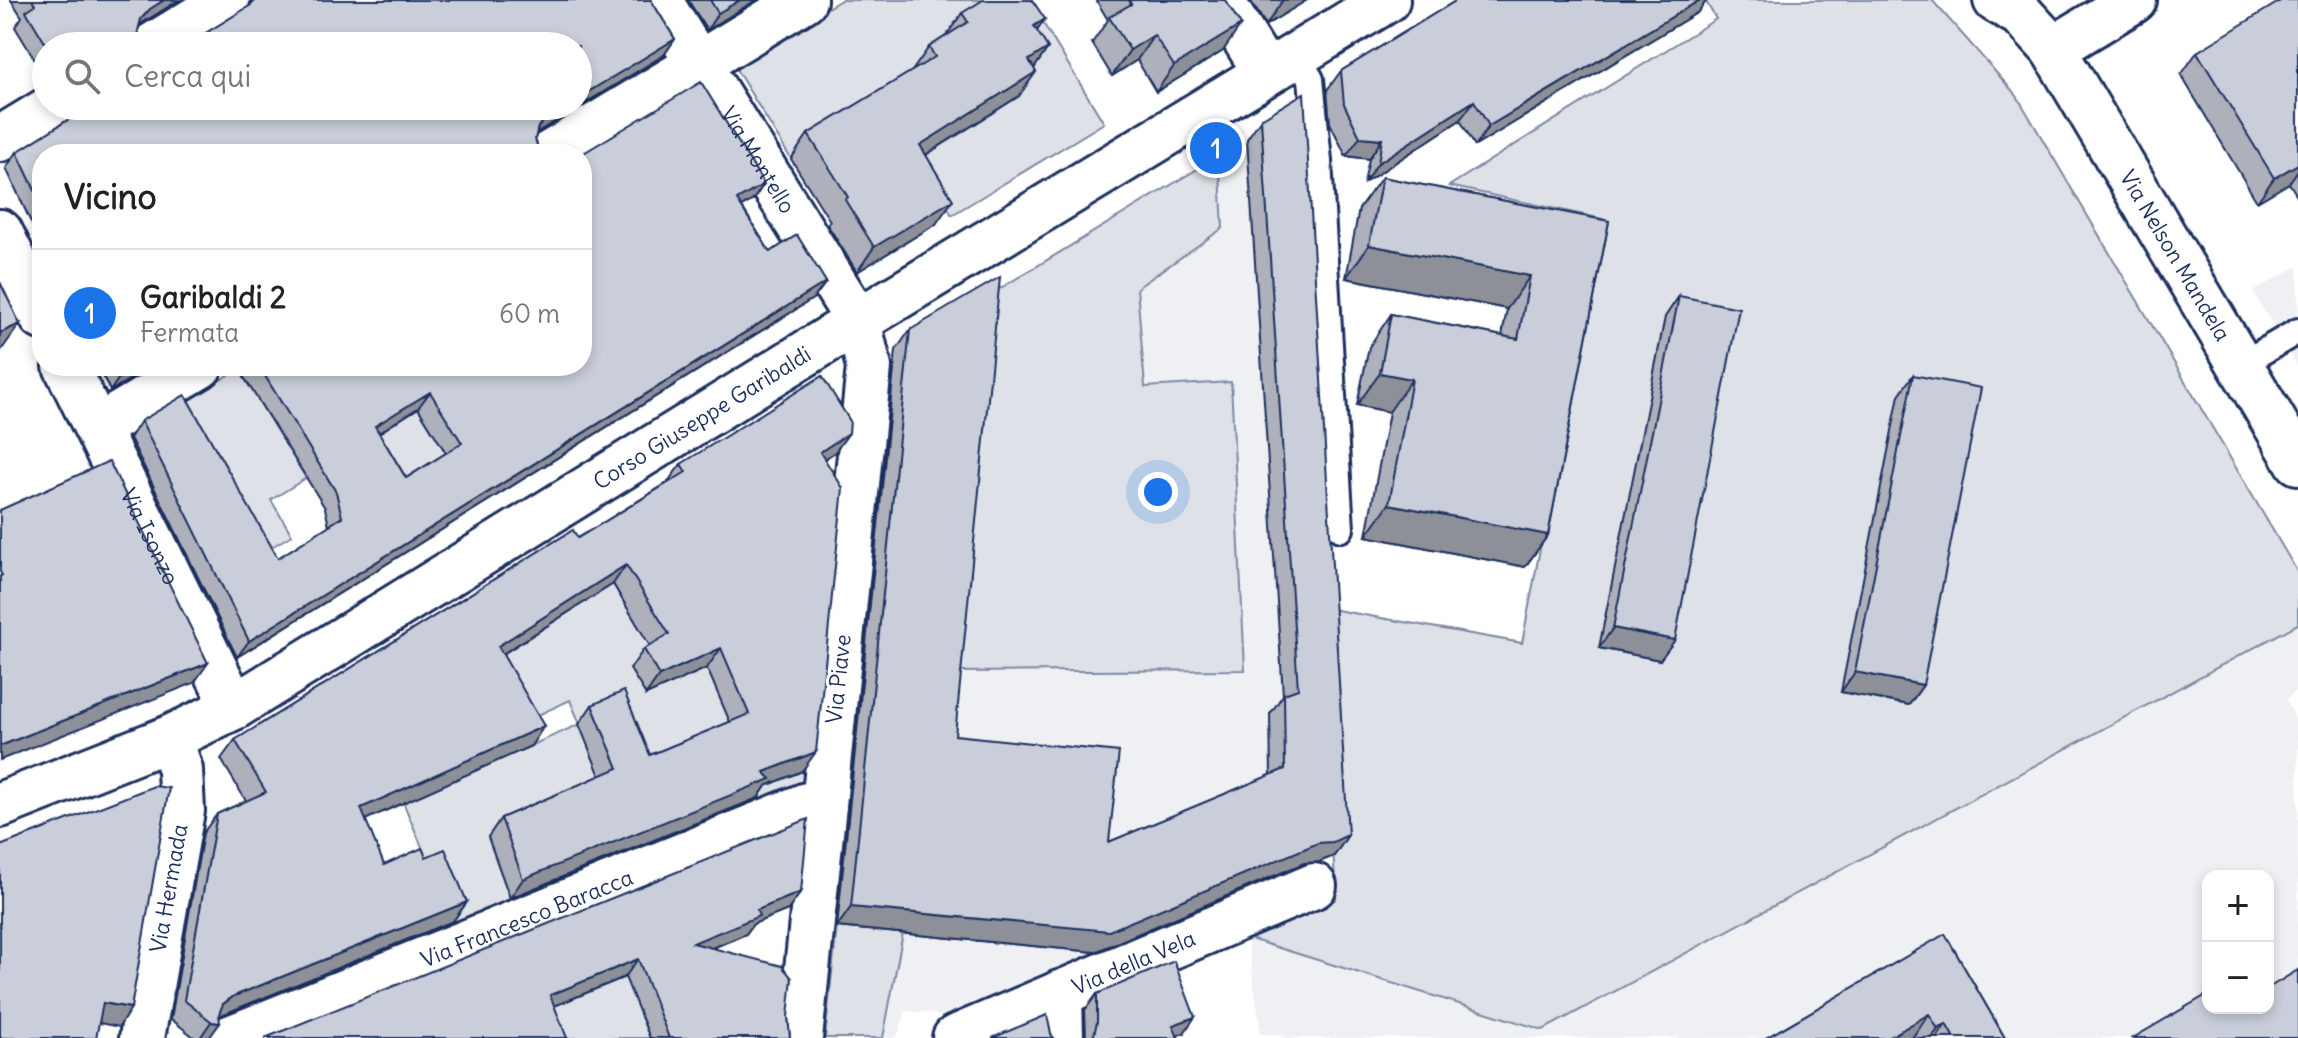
<!DOCTYPE html>
<html lang="it">
<head>
<meta charset="utf-8">
<style>
	body { margin:0; font-family:Delius,sans-serif; background:#f6f6f6; color:#222 }
	.controls { position:absolute; right:24px; bottom:24px; display:grid; overflow:hidden; border-radius:16px; box-shadow:0 4px 12px #0003 }
	.controls button { width:72px; height:72px; display:grid; place-items:center; padding:0; border:0; border-bottom:2px solid #e0e0e0; background:#fff; color:#222; font:40px sans-serif }
	.you { position:absolute; left:1158px; top:492px; width:28px; height:28px; margin:-20px; border:6px solid #fff; border-radius:50%; background:#1a73e8; box-shadow:0 0 0 12px #1a73e833 }
	.badge { display:grid; place-items:center; width:52px; height:52px; border-radius:50%; background:#1a73e8; color:#fff; font-size:26px; font-weight:700 }
	.pin { position:absolute; translate:-50% -50%; border:4px solid #fff; box-shadow:0 2px 8px #0006 }
	.list { margin:0; padding:0; list-style:none }
	h2 { display:flex; justify-content:space-between; align-items:center; height:104px; margin:0; padding:0 32px; font-size:34px }
	h2 small { font-size:26px; font-weight:400; color:#767676 }
	.list li { display:grid; grid-template-columns:52px 1fr auto; gap:24px; align-items:center; box-sizing:border-box; height:128px; padding:0 32px; border-top:2px solid #e0e0e0 }
	.list b { display:block; font-size:30px; white-space:nowrap }
	.list p { margin:0; font-size:26px; white-space:nowrap; color:#767676 }
	.list em { font-size:26px; font-style:normal; color:#767676 }
	.icon { flex:none; width:44px; height:44px; fill:none; stroke:currentColor; stroke-width:2; stroke-linecap:round; stroke-linejoin:round }
	.map { position:relative; flex:none; width:2298px; height:1038px; overflow:hidden }
	.search { position:absolute; background:#fff; box-shadow:0 4px 12px #0003; left:32px; top:32px; width:560px; height:88px; display:flex; align-items:center; gap:20px; box-sizing:border-box; padding:0 28px; border-radius:44px; color:#767676; font-size:30px }
	.panel { position:absolute; background:#fff; box-shadow:0 4px 12px #0003; left:32px; top:144px; width:560px; height:232px; border-radius:32px }
	.map>svg:first-child { display:block }
	.built { fill:#eff0f4; fill-rule:evenodd }
	.green { fill:#dee1e7; stroke:#7c88a2; stroke-width:2 }
	.lines { fill:none; stroke-linecap:round; stroke-linejoin:round }
	.lane-casing { stroke:#1b2f5e; stroke-width:30 }
	.street-casing { stroke:#1b2f5e; stroke-width:50 }
	.secondary-casing { stroke:#1b2f5e; stroke-width:50 }
	.lane { stroke:#fff; stroke-width:24 }
	.street { stroke:#fff; stroke-width:44 }
	.secondary { stroke:#fff; stroke-width:44 }
	.wall { fill:#aeb1bb; stroke:#1b2f5e; stroke-width:2; fill-rule:evenodd }
	.shaded-wall { fill:#8d9099; stroke:#1b2f5e; stroke-width:2 }
	.building { fill:#caceda; stroke:#1b2f5e; stroke-width:2; fill-rule:evenodd }
	.labels { text-anchor:middle; dominant-baseline:central; stroke-width:6; stroke-linejoin:round; paint-order:stroke }
	.street-label { font-size:22px; fill:#1b2f5e; stroke:#fff }
</style>
</head>
<body>
<div class="map">
<svg width="2298" height="1038" viewBox="0 0 2298 1038">
	<rect width="100%" height="100%" fill="#fff"/>
	<filter id="ink" filterUnits="userSpaceOnUse"><feTurbulence type="fractalNoise" baseFrequency=".0125" numOctaves="2"/><feDisplacementMap in="SourceGraphic" scale="16" xChannelSelector="R" yChannelSelector="G"/><feConvolveMatrix kernelMatrix="1 2 1 2 8 2 1 2 1" color-interpolation-filters="sRGB"/></filter>
	<g filter="url(#ink)">
		<g class="built">
			<path d="M1247 139 1334 856 946 1020 934 1013 906 1011 898 1034 894 1038H825L896 350Z"/>
			<path d="M2298 266V367L2253 292Z"/>
			<path d="M2298 624V689L2286 699 2298 725V1038H1287L1276 1034H1261L1247 938 1543 1030ZM2208 876H2268V1008H2208Z"/>
		</g>
		<g class="green">
			<path d="M841 0H1029L1104 123 952 215 883 104 791 159 733 64Z"/>
			<path d="M1705 0H1932L2017 96 2298 573V624L1543 1030 1247 938 1336 899 1319 607 1522 643 1603 219 1449 186 1716 19Z"/>
			<path d="M1219 156 1223 228 1137 288 1145 387 1231 382 1245 670 949 672 986 297Z"/>
			<path d="M239 369 306 478 271 500 292 535 256 556 172 409Z"/>
			<path d="M418 408 450 459 401 490 369 439Z"/>
			<path d="M613 584 642 632 818 619 758 788 808 769 806 785 726 817 696 750 488 837 512 904 456 928 403 802 580 724 570 700 519 724 484 665Z"/>
			<path d="M837 927 903 933 883 1038H825Z"/>
			<path d="M643 969 641 1017 650 1038H547L537 1013Z"/>
		</g>
		<g class="lines">
			<defs>
				<g id="lane">
					<path d="M1296 55 1311 79 1319 161 1341 529"/>
					<path d="M2240 365 2298 331"/>
				</g>
				<g id="street">
					<path d="M1221 0 1266 73"/>
					<path id="s1" d="M1996 0 2022 15 2053 49 2298 462"/>
					<path d="M152 46 227 0"/>
					<path d="M2053 49 2134 0"/>
					<path d="M0 139 54 106"/>
					<path d="M549 154 804 0"/>
					<path d="M0 232 42 317"/>
					<path id="s2" d="M66 366 234 707"/>
					<path d="M97 428 200 366"/>
					<path d="M1060 993 1061 1038"/>
					<path id="s3" d="M142 1038 182 811 180 770 170 738"/>
					<path id="s4" d="M230 1038 807 805 824 806"/>
					<path id="s5" d="M955 1038 1314 886"/>
				</g>
				<g id="secondary">
					<path id="s6" d="M659 0 858 321 869 367 800 1038"/>
					<path id="s7" d="M0 805 170 738 234 707 858 321 1387 0"/>
				</g>
			</defs>
			<use href="#lane" class="lane-casing"/>
			<use href="#street" class="street-casing"/>
			<use href="#secondary" class="secondary-casing"/>
			<use href="#lane" class="lane"/>
			<use href="#street" class="street"/>
			<use href="#secondary" class="secondary"/>
		</g>
		<g class="wall">
			<path d="M11 0H179L140 24 138 31 142 42 145 46H46V78L15 27 22 17Z"/>
			<path d="M252 0H651L675 39 664 55 537 132 535 139 539 151 542 154H42V246L6 168 17 152 77 114 79 106H578V46H185L250 6Z"/>
			<path d="M688 0H756L707 30Z"/>
			<path d="M1096 0H1225L1223 51 1156 92 1137 60 1112 76 1092 43 1108 20Z"/>
			<path d="M1250 0H1307L1266 25Z"/>
			<path d="M1457 0H1707L1698 12 1475 146 1460 120 1364 183 1369 159 1346 156 1330 123 1327 90 1341 71Z"/>
			<path d="M2298 0V197L2289 183 2257 202 2181 75 2197 52Z"/>
			<path d="M962 13 1045 19 1037 31 1034 68 1019 96 926 155 936 224 857 272 827 224 830 221 791 159 808 134 912 71 929 47 946 36Z"/>
			<path d="M1261 119 1348 835 1334 856 1319 862 1304 863 1095 952 837 927 896 350 910 330 955 735 1109 842 1271 775 1270 714 1283 695 1247 139Z"/>
			<path d="M1382 177 1609 221 1548 535 1525 567 1366 536 1389 412 1357 405 1369 347 1391 314 1502 336 1507 309 1346 278 1359 209Z"/>
			<path d="M764 184 753 200 742 207 770 252 826 282 814 298 237 657 130 438 141 421 278 558 329 526 325 508 237 366H582ZM418 408 446 453 406 478 379 433Z"/>
			<path d="M1679 296 1660 660 1599 648 1665 317Z"/>
			<path d="M98 366H152L110 391Z"/>
			<path d="M1913 375 1923 685 1909 705 1841 692 1899 395Z"/>
			<path d="M835 452 824 459 802 771 766 786 758 798 510 898 488 837 501 818 600 776 579 724 592 705 650 755 730 722 707 668 646 695 630 669 644 649 650 646 613 584 503 654 531 746 365 819 384 865 426 857 467 902 453 921 221 1015 209 1038H195L171 1019 203 833 217 814 246 801 221 759 235 740 578 538 667 483 681 464Z"/>
			<path d="M801 892 788 910 753 924 746 934 713 948 788 1017 790 1038H650L625 977 554 1006 265 1038Z"/>
			<path d="M1945 934 2005 1038H1766Z"/>
			<path d="M1097 994 1184 1033 1177 1035 1178 1038H1086L1085 1010Z"/>
		</g>
		<g class="shaded-wall">
			<path d="M164 0H179L139 25 141 19 150 9Z"/>
			<path d="M740 0H756L707 30 718 13Z"/>
			<path d="M1283 0H1307L1266 25Z"/>
			<path d="M1700 0H1707L1698 12 1475 146 1489 126Z"/>
			<path d="M1045 19 1027 44 1034 26Z"/>
			<path d="M1241 25 1223 51 1156 92 1174 66Z"/>
			<path d="M1154 35 1137 60 1112 76 1130 50Z"/>
			<path d="M675 39 664 55 536 133 538 127 547 116 565 106H578V98Z"/>
			<path d="M1048 48 1031 73 1029 60Z"/>
			<path d="M1036 72 1019 96 903 169 920 145Z"/>
			<path d="M1474 101 1460 120 1364 183 1378 163Z"/>
			<path d="M1360 137 1382 139 1369 159 1346 156Z"/>
			<path d="M2298 164V170L2289 183 2257 202 2274 178Z"/>
			<path d="M764 184 753 200 726 216 737 200Z"/>
			<path d="M953 200 936 224 857 272 874 247Z"/>
			<path d="M1369 245 1530 276 1507 309 1346 278Z"/>
			<path d="M826 282 814 298 237 657 249 641Z"/>
			<path d="M20 324 0 352V333Z"/>
			<path d="M136 366H152L110 391 121 375Z"/>
			<path d="M1380 373 1412 379 1389 412 1357 405Z"/>
			<path d="M430 392 418 408 364 442 375 426Z"/>
			<path d="M849 433 835 452 806 471 820 452Z"/>
			<path d="M1389 504 1548 535 1525 567 1366 536Z"/>
			<path d="M626 565 613 584 485 665 498 646Z"/>
			<path d="M1613 628 1675 640 1660 660 1599 648Z"/>
			<path d="M721 648 707 668 646 695 659 676Z"/>
			<path d="M208 663 194 683 0 760V746Z"/>
			<path d="M1855 672 1923 685 1909 705 1841 692Z"/>
			<path d="M544 726 531 746 347 828 361 808Z"/>
			<path d="M816 752 802 771 766 786 758 798 510 898 523 879 764 772Z"/>
			<path d="M1348 835 1334 856 1319 862 1304 863 1095 952 837 927 851 907 1318 843Z"/>
			<path d="M801 892 788 910 753 924 746 934 680 961 693 943 757 910Z"/>
			<path d="M467 902 453 921 221 1015 212 1022 220 1023 209 1038H200L223 1004 234 996Z"/>
			<path d="M638 959 625 977 537 1013 550 995Z"/>
			<path d="M103 1003 131 1008 119 1027 90 1021Z"/>
			<path d="M1929 1014 1912 1038H1888Z"/>
			<path d="M1195 1017 1184 1033 1171 1038 1173 1025Z"/>
			<path d="M1946 1024 1937 1038H1932L1938 1029Z"/>
		</g>
		<g class="building">
			<path d="M32 0H164L150 9 141 19 138 31 142 42 145 46H47L26 11 35 5Z"/>
			<path d="M256 0H651L675 39 578 98V46H185L251 5Z"/>
			<path d="M710 0H740L718 13Z"/>
			<path d="M983 0H1032L1045 19 1034 26 1048 48 1029 60 1036 72 920 145 953 200 874 247 845 200 848 197 808 134 935 57 929 47 968 22 962 13Z"/>
			<path d="M1129 0H1225L1241 25 1174 66 1154 35 1130 50 1109 17 1131 4Z"/>
			<path d="M1457 0H1700L1489 126 1474 101 1378 163 1382 139 1360 137 1344 104 1341 71Z"/>
			<path d="M2282 0H2298V164L2274 178 2197 52Z"/>
			<path d="M701 82 764 184 737 200 770 252 797 235 826 282 249 641 141 421 185 395 278 558 342 517 336 492 259 366H582V154ZM430 392 462 443 406 478 375 426Z"/>
			<path d="M1304 93 1348 835 1333 842 1318 843 1109 931 851 907 910 330 1000 277 955 735 1119 752 1109 842 1285 769 1284 694 1298 689 1261 119Z"/>
			<path d="M84 106H565L547 116 538 127 535 139 539 151 542 154H42V205L17 152 85 109Z"/>
			<path d="M1382 177 1609 221 1548 535 1389 504 1412 379 1380 373 1391 314 1518 339 1530 276 1369 245Z"/>
			<path d="M0 282 20 324 0 333Z"/>
			<path d="M1679 296 1739 308 1675 640 1613 628Z"/>
			<path d="M117 366H136L121 375Z"/>
			<path d="M1913 375 1981 388 1923 685 1855 672Z"/>
			<path d="M822 376 850 421 849 433 820 452 843 488 816 752 764 772 771 779 523 879 501 818 618 768 592 705 624 691 650 755 749 714 721 648 659 676 644 649 669 634 626 565 498 646 544 726 361 808 384 865 422 848 426 857 445 849 467 902 234 996 223 1004 219 1014 220 1023 212 1022 184 1000 217 814 266 792 235 740 573 530 578 538 686 472 681 464Z"/>
			<path d="M109 461 208 663 0 746V576L2 575 0 572V510Z"/>
			<path d="M154 786 169 788 131 1008 103 1003 96 1038H0V846Z"/>
			<path d="M808 819 801 892 757 910 759 916 693 943 782 966 792 978 788 1017 790 1038H669L638 959 550 995 567 1038H265Z"/>
			<path d="M1945 934 2005 1038H1954L1946 1024 1938 1029 1929 1014 1888 1038H1766Z"/>
			<path d="M1174 961 1195 1017 1173 1025 1178 1038H1090L1094 1035 1097 1022V994Z"/>
			<path d="M2298 970V1038H2133L2208 994V1008H2268V988Z"/>
			<path d="M1047 1015 1051 1034 1054 1038H992Z"/>
		</g>
	</g>
	<g class="labels">
		<g class="street-label">
			<text stroke="none"><textPath href="#s6" startOffset="188">Via Montello</textPath></text>
			<text stroke="none"><textPath href="#s1" startOffset="316">Via Nelson Mandela</textPath></text>
			<text stroke="none"><textPath href="#s7" startOffset="804">Corso Giuseppe Garibaldi</textPath></text>
			<text stroke="none"><textPath href="#s2" startOffset="190">Via Isonzo</textPath></text>
			<text transform="translate(838 679) rotate(-84)">Via Piave</text>
			<text stroke="none"><textPath href="#s3" startOffset="152">Via Hermada</textPath></text>
			<text stroke="none"><textPath href="#s4" startOffset="320">Via Francesco Baracca</textPath></text>
			<text stroke="none"><textPath href="#s5" startOffset="194">Via della Vela</textPath></text>
		</g>
	</g>
</svg>
<div class="controls">
<button>+</button>
<button>−</button>
</div>
<div class="you"></div>
<div class="pin badge" style="left:1216px;top:148px">1</div>
<div class="search"><svg class="icon" aria-label="search" viewBox="0 0 24 24"><circle cx="10" cy="10" r="6"/><path d="M15 15l6 6"/></svg>Cerca qui</div>
<section class="panel">
<h2>Vicino<small></small></h2>
<ul class="list">
<li><span class="badge">1</span><div><b>Garibaldi 2</b><p>Fermata</p></div><em>60 m</em></li>
</ul>
</section>
</div>
</body>
</html>
